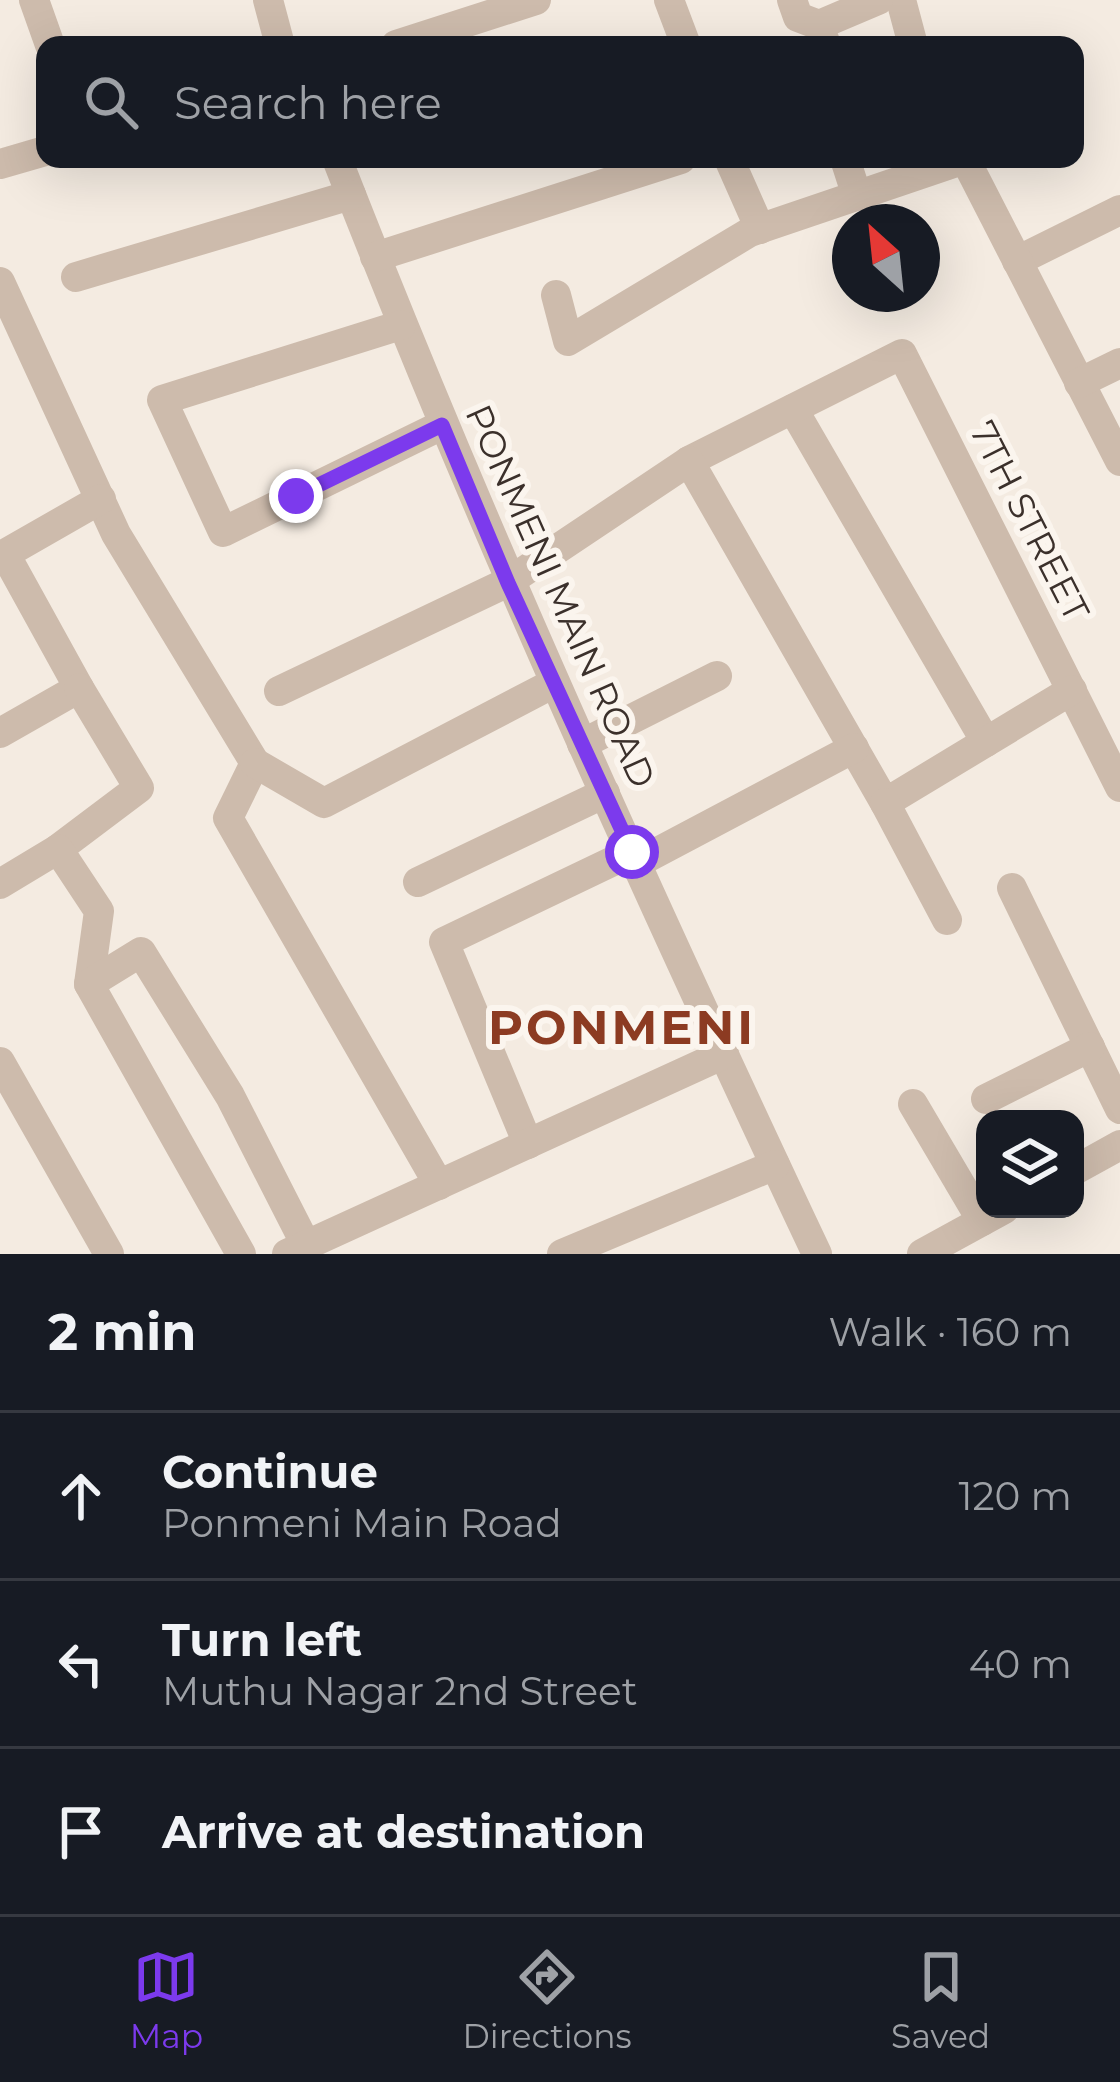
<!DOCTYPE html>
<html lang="en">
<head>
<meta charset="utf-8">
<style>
	body { margin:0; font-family:Montserrat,sans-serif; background:#20242c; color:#f1f3f6 }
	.controls { position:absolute; right:36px; bottom:36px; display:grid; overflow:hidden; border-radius:24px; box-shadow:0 12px 48px #0002 }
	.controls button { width:108px; height:108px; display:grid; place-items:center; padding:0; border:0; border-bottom:3px solid #363941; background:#171b24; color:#f1f3f6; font:60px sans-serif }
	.compass { position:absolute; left:832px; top:204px; width:108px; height:108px; border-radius:50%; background:#171b24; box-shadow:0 12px 48px #0002; rotate:333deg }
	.stop { position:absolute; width:36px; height:36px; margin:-27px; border:9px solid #7c3aed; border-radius:50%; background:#fff }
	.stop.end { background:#7c3aed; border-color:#fff; box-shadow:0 3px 12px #0008 }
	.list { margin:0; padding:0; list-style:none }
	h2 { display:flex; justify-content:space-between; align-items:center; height:156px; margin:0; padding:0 48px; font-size:51px }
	h2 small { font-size:39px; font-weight:400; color:#9ea1a6 }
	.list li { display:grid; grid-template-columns:78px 1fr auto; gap:36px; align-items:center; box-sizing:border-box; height:168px; padding:0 48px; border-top:3px solid #363941 }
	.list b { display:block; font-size:45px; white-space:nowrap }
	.list p { margin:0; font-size:39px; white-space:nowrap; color:#9ea1a6 }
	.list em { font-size:39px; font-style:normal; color:#9ea1a6 }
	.icon { flex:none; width:66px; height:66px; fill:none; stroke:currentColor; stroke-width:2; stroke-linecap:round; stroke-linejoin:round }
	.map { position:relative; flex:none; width:1120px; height:1254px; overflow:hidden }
	.search { position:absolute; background:#171b24; box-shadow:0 12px 48px #0002; left:36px; right:36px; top:36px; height:132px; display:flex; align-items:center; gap:30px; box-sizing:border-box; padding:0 42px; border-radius:24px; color:#9ea1a6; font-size:45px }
	.sheet { height:660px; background:#171b24 }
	nav { display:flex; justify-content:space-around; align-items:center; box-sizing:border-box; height:168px; border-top:3px solid #363941; background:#171b24; font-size:33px; color:#9ea1a6 }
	nav a { display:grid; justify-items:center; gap:6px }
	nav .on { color:#7c3aed }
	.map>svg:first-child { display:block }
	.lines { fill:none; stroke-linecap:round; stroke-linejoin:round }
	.minor { stroke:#cdbbac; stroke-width:30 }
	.route { stroke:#7c3aed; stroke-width:15 }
	.labels { text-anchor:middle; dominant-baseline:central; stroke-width:12; stroke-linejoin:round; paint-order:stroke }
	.street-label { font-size:36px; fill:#3b302b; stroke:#fbf5ee }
	.district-label { font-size:48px; font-weight:bold; letter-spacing:3px; fill:#8c3b22; stroke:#fbf5ee }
</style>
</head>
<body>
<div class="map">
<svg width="1120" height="1254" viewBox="0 0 1120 1254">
	<rect width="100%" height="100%" fill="#f4ebe1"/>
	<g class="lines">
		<g class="minor">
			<path d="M34 0 50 45"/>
			<path d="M268 0 280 45"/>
			<path d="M669 0 686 45"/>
			<path d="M792 0 798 17 819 25"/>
			<path d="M901 0 913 45"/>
			<path d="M396 45 536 0"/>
			<path d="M826 45 819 25 878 0"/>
			<path d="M337 159C482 531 647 893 817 1254"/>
			<path d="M729 159 760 229"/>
			<path d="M845 159 857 196"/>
			<path d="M0 164 45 151"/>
			<path d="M375 257 681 159"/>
			<path d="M1017 261 1120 210"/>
			<path d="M76 277 351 195"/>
			<path d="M0 282 116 534 255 763 228 818 439 1185"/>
			<path d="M556 295 568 341 750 232 965 159 1120 461"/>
			<path d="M401 325 162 400 223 532 442 425"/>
			<path d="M1079 383 1120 363"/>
			<path d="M793 409 986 742"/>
			<path d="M689 461 902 354 1120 787"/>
			<path d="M279 691 508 582 689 461 885 803 1072 690"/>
			<path d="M0 733 79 688 5 554 101 499"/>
			<path d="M582 744 717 676"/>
			<path d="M255 763 324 803 554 683"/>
			<path d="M885 803 947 920"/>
			<path d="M58 849 139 788 79 688"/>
			<path d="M637 863 854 748"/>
			<path d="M418 882 605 793"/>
			<path d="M0 884 58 849 99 911 89 984"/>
			<path d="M1012 888 1120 1109"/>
			<path d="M0 1062 109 1254"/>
			<path d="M986 1099 1090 1047"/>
			<path d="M913 1104 982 1221"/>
			<path d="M528 1144 444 942 632 852"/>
			<path d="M1075 1170 1120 1145"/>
			<path d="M241 1254 89 984 141 952 230 1096 306 1245"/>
			<path d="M287 1254 724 1054"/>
			<path d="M562 1254 775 1165"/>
			<path d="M922 1254 1004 1209"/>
		</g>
	</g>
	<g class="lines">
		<path class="route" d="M296 496 442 425 508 583 632 852"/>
	</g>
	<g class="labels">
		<g class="street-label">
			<text transform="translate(1030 521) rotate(63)">7TH STREET</text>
			<text transform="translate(561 596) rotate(66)">PONMENI MAIN ROAD</text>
		</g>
		<g class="district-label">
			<text x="622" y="1027">PONMENI</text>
		</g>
	</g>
</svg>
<div class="controls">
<button><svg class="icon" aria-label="layers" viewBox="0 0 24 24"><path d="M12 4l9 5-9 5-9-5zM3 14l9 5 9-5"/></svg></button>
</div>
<svg class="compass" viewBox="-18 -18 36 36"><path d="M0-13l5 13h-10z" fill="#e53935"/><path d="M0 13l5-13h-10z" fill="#9ea1a6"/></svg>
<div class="stop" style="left:632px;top:852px"></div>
<div class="stop end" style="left:296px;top:496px"></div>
<div class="search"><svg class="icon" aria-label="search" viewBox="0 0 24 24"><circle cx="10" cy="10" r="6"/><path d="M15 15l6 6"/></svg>Search here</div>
</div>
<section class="sheet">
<h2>2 min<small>Walk · 160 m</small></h2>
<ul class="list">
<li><svg class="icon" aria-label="ahead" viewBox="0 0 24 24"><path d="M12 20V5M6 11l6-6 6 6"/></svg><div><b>Continue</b><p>Ponmeni Main Road</p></div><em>120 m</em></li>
<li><svg class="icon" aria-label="left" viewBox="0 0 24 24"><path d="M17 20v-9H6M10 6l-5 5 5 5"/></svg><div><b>Turn left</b><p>Muthu Nagar 2nd Street</p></div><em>40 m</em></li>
<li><svg class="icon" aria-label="arrive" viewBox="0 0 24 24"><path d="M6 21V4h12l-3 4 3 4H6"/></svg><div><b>Arrive at destination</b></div></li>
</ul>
</section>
<nav>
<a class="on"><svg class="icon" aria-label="map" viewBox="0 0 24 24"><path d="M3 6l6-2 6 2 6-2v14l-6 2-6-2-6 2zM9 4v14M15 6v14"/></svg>Map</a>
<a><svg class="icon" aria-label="directions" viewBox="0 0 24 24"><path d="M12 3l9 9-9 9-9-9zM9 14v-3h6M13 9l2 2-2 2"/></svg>Directions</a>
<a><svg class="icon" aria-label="saved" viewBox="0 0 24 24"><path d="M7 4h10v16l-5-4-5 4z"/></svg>Saved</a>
</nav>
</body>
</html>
